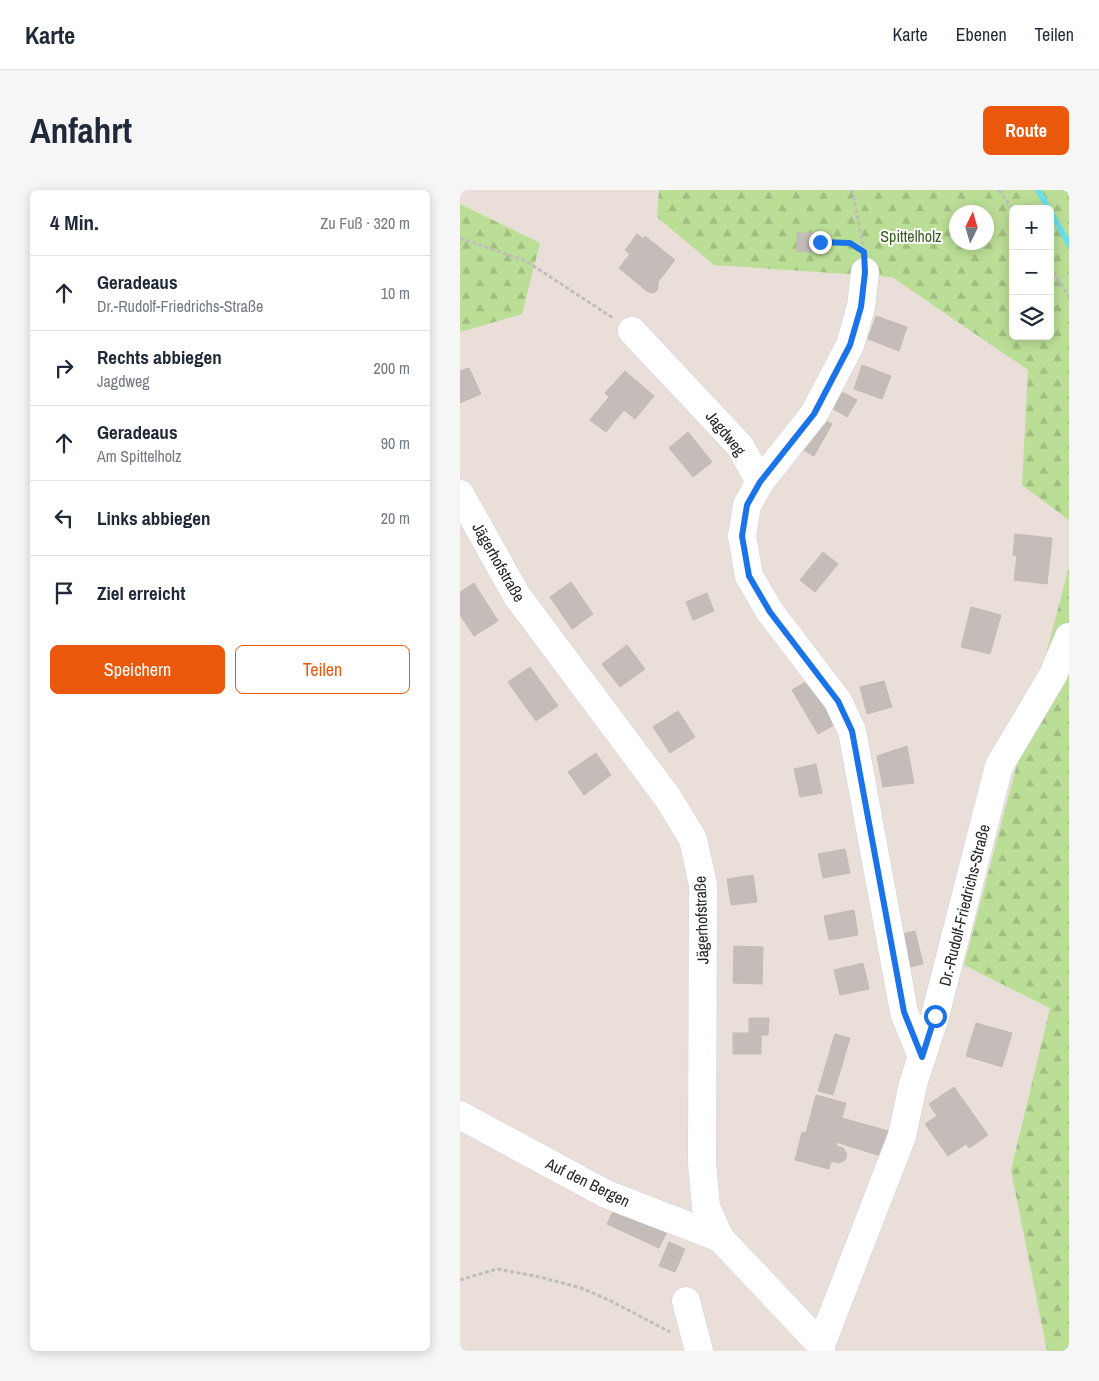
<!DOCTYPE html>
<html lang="de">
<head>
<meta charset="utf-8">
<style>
	body { margin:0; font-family:"Archivo Narrow",sans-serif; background:#f6f6f7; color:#1f2937 }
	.controls { position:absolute; right:15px; top:15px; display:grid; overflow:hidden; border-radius:8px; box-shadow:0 2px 12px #0003 }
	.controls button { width:45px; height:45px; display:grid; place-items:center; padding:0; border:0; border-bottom:1px solid #e0e1e3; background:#fff; color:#1f2937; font:25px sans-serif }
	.compass { position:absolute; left:489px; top:15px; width:45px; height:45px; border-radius:50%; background:#fff; box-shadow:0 2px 12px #0003; rotate:5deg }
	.stop { position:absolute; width:15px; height:15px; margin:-11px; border:4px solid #1a73e8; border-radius:50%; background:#fff }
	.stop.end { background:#1a73e8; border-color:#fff; box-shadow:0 1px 5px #0008 }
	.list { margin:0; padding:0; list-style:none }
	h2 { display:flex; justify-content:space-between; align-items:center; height:65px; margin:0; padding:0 20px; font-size:21px }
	h2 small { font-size:16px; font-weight:400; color:#747a83 }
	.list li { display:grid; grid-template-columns:32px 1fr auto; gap:15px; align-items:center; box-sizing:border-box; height:75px; padding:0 20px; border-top:1px solid #e0e1e3 }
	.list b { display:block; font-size:19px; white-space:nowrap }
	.list p { margin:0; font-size:16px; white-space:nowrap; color:#747a83 }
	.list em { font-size:16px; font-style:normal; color:#747a83 }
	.actions { display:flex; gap:10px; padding:15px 20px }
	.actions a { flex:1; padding:11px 0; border:1px solid #ea580c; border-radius:8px; text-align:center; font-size:18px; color:#ea580c }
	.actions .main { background:#ea580c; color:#fff }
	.icon { flex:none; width:28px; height:28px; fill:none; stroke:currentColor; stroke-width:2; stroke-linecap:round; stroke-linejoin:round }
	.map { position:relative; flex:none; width:609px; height:1161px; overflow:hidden; border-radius:8px }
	header { display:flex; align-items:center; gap:30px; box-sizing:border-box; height:70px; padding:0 25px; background:#fff; border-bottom:1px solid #e0e1e3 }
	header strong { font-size:24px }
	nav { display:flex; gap:28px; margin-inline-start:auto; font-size:18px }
	.intro { display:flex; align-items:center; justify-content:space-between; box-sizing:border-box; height:120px; padding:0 30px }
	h1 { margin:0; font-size:35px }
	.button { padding:12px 22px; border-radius:8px; background:#ea580c; color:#fff; font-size:18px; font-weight:700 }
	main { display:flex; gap:30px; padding:0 30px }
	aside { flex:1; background:#fff; border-radius:8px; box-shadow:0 2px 12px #0003 }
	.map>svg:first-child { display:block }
	.forest { fill:url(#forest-firs); fill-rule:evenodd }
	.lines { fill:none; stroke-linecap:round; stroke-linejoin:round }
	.stream { stroke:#6edee9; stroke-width:6 }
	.building { fill:#c4bcb8; stroke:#c4bbb2 }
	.minor-casing { stroke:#ced4e0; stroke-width:29 }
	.path { stroke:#bebebe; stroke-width:3; stroke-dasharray:4 2.5; stroke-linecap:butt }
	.minor { stroke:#fff; stroke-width:28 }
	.rail-casing { stroke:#9ca2b1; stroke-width:5.5 }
	.rail { stroke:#fff; stroke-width:4; stroke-dasharray:11; stroke-linecap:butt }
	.route { stroke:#1a73e8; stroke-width:6 }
	.labels { text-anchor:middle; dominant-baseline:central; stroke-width:4; stroke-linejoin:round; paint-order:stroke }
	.park-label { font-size:16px; fill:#355f1b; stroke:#fff }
	.street-label { font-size:16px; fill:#272727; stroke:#fff }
</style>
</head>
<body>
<header>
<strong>Karte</strong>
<nav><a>Karte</a><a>Ebenen</a><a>Teilen</a></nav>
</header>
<div class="intro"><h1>Anfahrt</h1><a class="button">Route</a></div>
<main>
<aside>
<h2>4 Min.<small>Zu Fuß · 320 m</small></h2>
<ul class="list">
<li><svg class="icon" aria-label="ahead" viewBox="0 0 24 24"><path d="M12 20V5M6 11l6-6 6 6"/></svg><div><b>Geradeaus</b><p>Dr.-Rudolf-Friedrichs-Straße</p></div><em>10 m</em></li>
<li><svg class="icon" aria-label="right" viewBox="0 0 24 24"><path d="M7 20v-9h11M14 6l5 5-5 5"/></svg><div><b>Rechts abbiegen</b><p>Jagdweg</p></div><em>200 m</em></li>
<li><svg class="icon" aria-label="ahead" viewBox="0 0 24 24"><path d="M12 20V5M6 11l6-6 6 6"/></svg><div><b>Geradeaus</b><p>Am Spittelholz</p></div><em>90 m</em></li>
<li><svg class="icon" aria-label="left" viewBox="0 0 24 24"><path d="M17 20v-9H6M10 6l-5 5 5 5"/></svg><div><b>Links abbiegen</b></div><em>20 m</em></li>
<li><svg class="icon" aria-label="arrive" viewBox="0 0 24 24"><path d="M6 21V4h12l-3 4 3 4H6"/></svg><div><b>Ziel erreicht</b></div></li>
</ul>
<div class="actions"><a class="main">Speichern</a><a>Teilen</a></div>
</aside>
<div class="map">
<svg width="609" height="1161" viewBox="0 0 609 1161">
	<defs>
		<pattern id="forest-firs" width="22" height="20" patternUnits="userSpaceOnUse" patternTransform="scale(1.25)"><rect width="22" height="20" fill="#bbde96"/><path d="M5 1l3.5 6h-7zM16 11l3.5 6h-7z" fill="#a1be81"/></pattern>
	</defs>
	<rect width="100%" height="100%" fill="#e9dfd8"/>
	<g class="forest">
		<path d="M199 0H609V330L562 295 568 180 432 87 254 75 197 27ZM553 19H590V146H553ZM497 22H526V52H497Z"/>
		<path d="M0 14 80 53 62 124 0 142Z"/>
		<path d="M609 377V1161H587L551 980 590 818 504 775Z"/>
	</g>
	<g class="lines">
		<g class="stream">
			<path d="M578 0 589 19"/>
			<path d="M590 21 609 54"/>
		</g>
	</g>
	<g class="building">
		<path d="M337 43H357L356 62H337Z"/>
		<path d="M177 44 183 49 185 46 215 70 198 92V99L194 103 188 102 159 78 170 64 165 60Z"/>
		<path d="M416 126 447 137 439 161 408 149Z"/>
		<path d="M402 175 431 186 422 209 394 199Z"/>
		<path d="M9 178 21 204 0 213V181Z"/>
		<path d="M165 181 194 206 175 229 164 220 146 242 130 230 149 207 145 203Z"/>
		<path d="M375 198 397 210 387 227 365 214Z"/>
		<path d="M358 227 372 234 354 266 340 258Z"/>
		<path d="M228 242 252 272 233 287 209 258Z"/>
		<path d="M555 344 592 348 587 394 554 390 557 366 553 365Z"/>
		<path d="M363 362 378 374 355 402 340 390Z"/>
		<path d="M111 392 133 424 112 439 90 407Z"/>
		<path d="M14 393 38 431 14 446 0 425V402Z"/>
		<path d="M247 403 254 421 233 430 226 412Z"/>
		<path d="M511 417 541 425 530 464 501 457Z"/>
		<path d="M167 455 185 479 160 497 142 474Z"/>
		<path d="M70 477 84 496 62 512 48 492Z"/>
		<path d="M353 488 379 532 358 544 332 500Z"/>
		<path d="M424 491 432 517 407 524 400 497Z"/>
		<path d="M84 496 98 516 76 531 62 512Z"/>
		<path d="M218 521 235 547 210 563 193 537Z"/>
		<path d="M447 556 454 593 423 597 417 566Z"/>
		<path d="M136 563 151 585 124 605 108 582Z"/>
		<path d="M356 574 362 603 340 607 334 579Z"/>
		<path d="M385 659 390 683 363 688 358 664Z"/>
		<path d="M293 685 297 712 271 715 267 689Z"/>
		<path d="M394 720 398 745 369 750 364 726Z"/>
		<path d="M455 741 463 774 445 778 438 745Z"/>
		<path d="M274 756 303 757 302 794 273 793Z"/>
		<path d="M403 773 409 799 380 805 374 780Z"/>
		<path d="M289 828H309L308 845H301V843H289Z"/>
		<path d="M516 833 552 843 542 877 506 866Z"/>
		<rect x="273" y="843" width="28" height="21"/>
		<path d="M375 844 390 848 373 905 358 901Z"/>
		<path d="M494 897 528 945 509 958 506 954 488 966 465 934 477 926 469 914Z"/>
		<path d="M356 905 386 913 382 928 432 942 424 967 376 952 377 956 383 958 387 964 385 970 379 973 371 971 369 979 335 970 342 942 346 943Z"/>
		<path d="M156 1015 208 1039 199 1058 147 1034Z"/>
		<path d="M209 1052 225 1059 215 1082 199 1076Z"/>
	</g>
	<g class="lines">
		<defs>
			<g id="minor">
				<path d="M172 141 280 256 300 292 287 315 282 346 289 386 310 422 378 511 392 541 444 822 462 867"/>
				<path d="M300 292 354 224 390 155 401 117 405 82"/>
				<path d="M0 304 57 406 208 608 233 649 243 695 242 973 246 1017 260 1048 361 1155"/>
				<path d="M0 925 146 1004 260 1048"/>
				<path d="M226 1111 239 1161"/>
				<path d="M361 1161V1155L442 946 453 894 475 826 539 576 593 485 609 447"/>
			</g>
		</defs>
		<use href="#minor" class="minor-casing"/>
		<g class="path">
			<path d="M392 0 404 61"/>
			<path d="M539 0 553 20"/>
			<path d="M0 48 66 71 153 128"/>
			<path d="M360 52 390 53 400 60"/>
			<path d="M590 77 609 106"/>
			<path d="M0 1090 37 1079 80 1087 121 1098 149 1110 210 1142"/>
		</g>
		<use href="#minor" class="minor"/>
		<defs>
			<path id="rail" d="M608 0 609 1"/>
		</defs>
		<use href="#rail" class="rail-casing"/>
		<use href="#rail" class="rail"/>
	</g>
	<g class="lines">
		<path class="route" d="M360 52 390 53 404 62 405 82 401 117 390 155 354 224 300 292 287 315 282 346 289 386 310 422 378 511 392 541 444 822 462 867 475 826"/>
	</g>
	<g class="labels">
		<g class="park-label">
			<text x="451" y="46">Spittelholz</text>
		</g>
		<g class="street-label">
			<text transform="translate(266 243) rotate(51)">Jagdweg</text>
			<text transform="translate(39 372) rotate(60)">Jägerhofstraße</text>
			<text transform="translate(504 715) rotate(-76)">Dr.-Rudolf-Friedrichs-Straße</text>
			<text transform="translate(241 730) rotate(-92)">Jägerhofstraße</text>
			<text transform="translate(128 992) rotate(26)">Auf den Bergen</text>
		</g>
	</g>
</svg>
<div class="controls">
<button>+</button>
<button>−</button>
<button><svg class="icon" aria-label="layers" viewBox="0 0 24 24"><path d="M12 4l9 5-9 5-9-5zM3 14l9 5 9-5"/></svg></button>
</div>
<svg class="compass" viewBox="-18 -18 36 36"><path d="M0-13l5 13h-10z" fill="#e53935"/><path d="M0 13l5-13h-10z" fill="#747a83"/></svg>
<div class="stop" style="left:475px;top:826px"></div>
<div class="stop end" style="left:360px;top:52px"></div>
</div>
</main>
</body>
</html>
